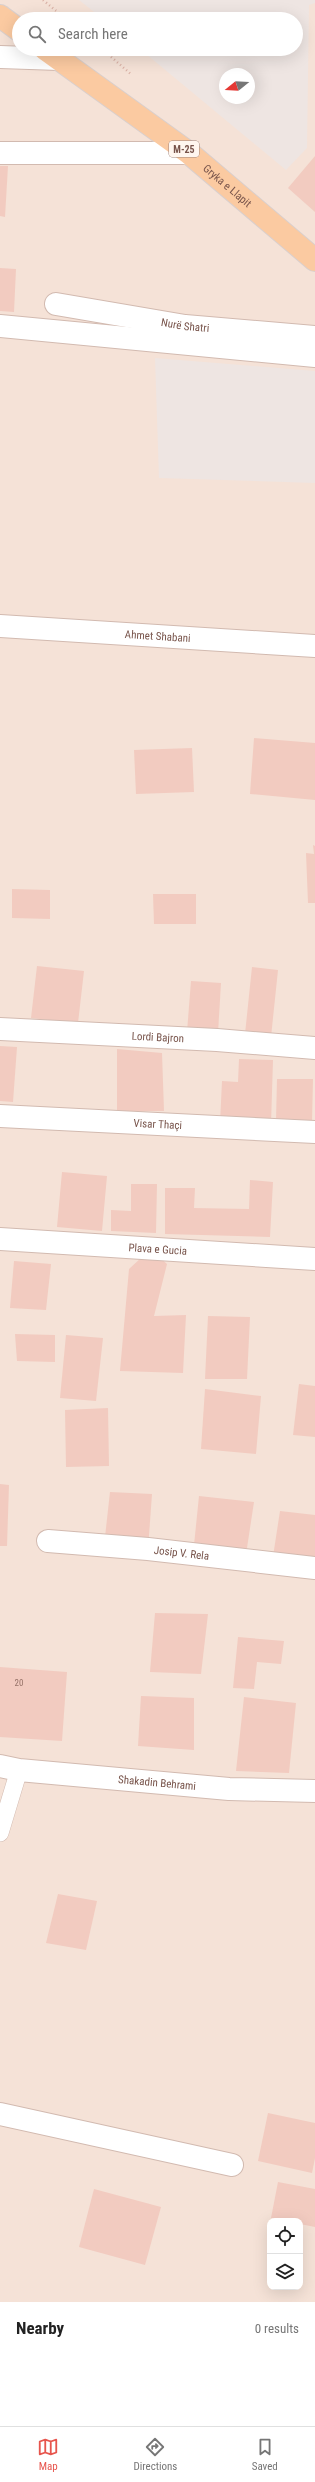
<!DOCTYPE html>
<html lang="en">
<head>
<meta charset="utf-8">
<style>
	body { margin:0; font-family:"Roboto Condensed",sans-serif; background:#f6f6f6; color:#222 }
	.controls { position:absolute; right:12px; bottom:12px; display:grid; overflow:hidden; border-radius:8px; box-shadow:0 4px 16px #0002 }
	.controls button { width:36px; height:36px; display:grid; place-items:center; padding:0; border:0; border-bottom:1px solid #e0e0e0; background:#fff; color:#222; font:20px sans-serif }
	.compass { position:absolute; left:219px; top:68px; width:36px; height:36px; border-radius:50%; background:#fff; box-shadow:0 4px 16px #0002; rotate:252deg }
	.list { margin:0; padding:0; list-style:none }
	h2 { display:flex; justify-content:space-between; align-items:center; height:52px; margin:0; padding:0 16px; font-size:17px }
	h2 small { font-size:13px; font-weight:400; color:#767676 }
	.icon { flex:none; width:22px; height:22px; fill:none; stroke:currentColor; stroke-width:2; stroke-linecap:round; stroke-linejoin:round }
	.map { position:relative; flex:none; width:315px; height:2302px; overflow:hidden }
	.search { position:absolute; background:#fff; box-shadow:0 4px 16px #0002; left:12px; right:12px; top:12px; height:44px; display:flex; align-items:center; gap:10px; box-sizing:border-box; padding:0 14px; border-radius:22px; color:#767676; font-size:15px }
	.sheet { height:124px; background:#fff }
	nav { display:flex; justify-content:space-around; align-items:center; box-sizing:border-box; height:56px; border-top:1px solid #e0e0e0; background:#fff; font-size:11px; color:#767676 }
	nav a { display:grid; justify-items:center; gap:2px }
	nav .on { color:#e7554d }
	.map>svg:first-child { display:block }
	.residential { fill:#f5e2d7; fill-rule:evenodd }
	.industrial { fill:#eee5e2; fill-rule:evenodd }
	.building { fill:#f2cbc0 }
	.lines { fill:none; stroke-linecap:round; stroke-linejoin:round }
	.lane-casing { stroke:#d2bab0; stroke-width:18 }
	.street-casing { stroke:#d2bab0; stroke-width:24 }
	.primary-casing { stroke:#d9cfcd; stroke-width:24 }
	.path { stroke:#d8aea2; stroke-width:2.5; stroke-dasharray:1 3; stroke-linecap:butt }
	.lane { stroke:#fff; stroke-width:17 }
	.street { stroke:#fff; stroke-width:22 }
	.primary { stroke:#fbcaa1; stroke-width:22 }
	.labels { text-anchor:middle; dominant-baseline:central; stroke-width:4; stroke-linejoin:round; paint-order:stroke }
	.number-label { font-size:9px; fill:#967268 }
	.shield { fill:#fff6ef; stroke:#a0857c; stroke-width:1 }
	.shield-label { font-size:10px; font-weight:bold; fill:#78544b }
	.street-label { font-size:11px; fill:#78544b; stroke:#fff6ef }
</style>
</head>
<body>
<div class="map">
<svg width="315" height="2302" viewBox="0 0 315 2302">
	<rect width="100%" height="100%" fill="#fdf1e9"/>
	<path class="residential" d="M0 0H315V2302H0ZM19 19H296V49H19ZM225 74H249V98H225ZM270 2221H300V2287H270Z"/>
	<g class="industrial">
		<path d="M79 0H315V3L309 5 307 148 286 170 140 49H296V19H103ZM225 74H249V98H225Z"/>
		<path d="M155 358 315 371V483L159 478Z"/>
	</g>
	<g class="building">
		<path d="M315 156V212L288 188Z"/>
		<path d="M0 166H8L5 217 0 216Z"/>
		<path d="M0 268 16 269 14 312 0 311Z"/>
		<path d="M254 738 315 743V800L250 794Z"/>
		<path d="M192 748 194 792 136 794 134 750Z"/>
		<path d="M313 845 315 846V903H308L306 853 314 854Z"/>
		<path d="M12 889 50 890V919L12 918Z"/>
		<path d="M153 894H196V924H154Z"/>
		<path d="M37 966 84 971 78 1023 31 1018Z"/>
		<path d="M252 967 278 970 271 1037 245 1034Z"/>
		<path d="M191 981 221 983 218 1033 187 1032Z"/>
		<path d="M0 1046 17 1047 13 1102 0 1101Z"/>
		<path d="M117 1049 162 1053 164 1111H117Z"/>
		<path d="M239 1059 273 1060 271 1124 220 1123 222 1081 238 1082Z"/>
		<path d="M277 1079H313L312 1122 276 1121Z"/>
		<path d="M62 1172 107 1176 102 1231 57 1227Z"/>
		<path d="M250 1180 273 1182 270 1237 165 1234V1188H195L194 1208 249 1209Z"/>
		<path d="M131 1184H157L156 1233 111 1231V1210L131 1211Z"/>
		<path d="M159 1257 167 1264 154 1316 186 1315 183 1373 120 1371 129 1269 141 1258Z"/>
		<path d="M14 1261 51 1264 46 1310 10 1308Z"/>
		<path d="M208 1316 250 1317 247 1379H205Z"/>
		<path d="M15 1334 55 1335V1362L17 1361Z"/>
		<path d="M66 1335 103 1338 96 1401 60 1398Z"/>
		<path d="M299 1384 315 1386V1437L293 1435Z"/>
		<path d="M205 1389 261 1396 256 1454 201 1449Z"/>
		<path d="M108 1408 109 1466 66 1467 65 1410Z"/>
		<path d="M0 1484 9 1485 7 1546H0Z"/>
		<path d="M110 1492 152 1494 148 1549 104 1546Z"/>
		<path d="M199 1496 254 1502 245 1561 193 1555Z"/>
		<path d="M280 1511 315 1515V1568L272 1563Z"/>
		<path d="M155 1613 208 1614 201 1674 150 1672Z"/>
		<path d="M238 1637 284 1641 281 1664 257 1662 254 1689 233 1688Z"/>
		<path d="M0 1667 67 1672 62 1741 0 1737Z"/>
		<path d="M141 1696 194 1698V1750L138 1746Z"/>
		<path d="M244 1697 296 1703 289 1773 236 1771Z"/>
		<path d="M58 1894 97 1901 86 1950 46 1943Z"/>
		<path d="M268 2113 315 2123V2158L312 2173 258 2161Z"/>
		<path d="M278 2182 315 2189V2227L300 2224V2221L271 2218Z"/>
		<path d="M94 2189 161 2207 145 2265 79 2247Z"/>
	</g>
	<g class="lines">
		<defs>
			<path id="lane" d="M0 1833 19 1770"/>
			<g id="street">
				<path d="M0 57 59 59"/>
				<path d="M0 153H189"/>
				<path id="s1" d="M56 304 185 326 315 337"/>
				<path d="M0 326 315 356"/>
				<path id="s2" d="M0 626 315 646"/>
				<path id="s3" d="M0 1029 217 1040 315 1048"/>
				<path id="s4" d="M0 1116 315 1132"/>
				<path id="s5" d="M0 1239 315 1259"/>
				<path id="s6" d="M48 1541 148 1549 315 1568"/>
				<path id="s7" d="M0 1766 19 1770 229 1789 315 1791"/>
				<path d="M0 2114 232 2165"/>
			</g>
			<g id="primary">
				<path d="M0 16 19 30"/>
				<path id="s8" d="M45 49 189 153 315 260"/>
			</g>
		</defs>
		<use href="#lane" class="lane-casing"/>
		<use href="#street" class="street-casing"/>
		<use href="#primary" class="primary-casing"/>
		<g class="path">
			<path d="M43 0 66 19"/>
			<path d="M102 49 132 75"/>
		</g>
		<use href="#lane" class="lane"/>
		<use href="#street" class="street"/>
		<use href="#primary" class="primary"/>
	</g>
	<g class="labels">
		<g class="number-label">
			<text x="19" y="1683">20</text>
		</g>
		<rect class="shield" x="169" y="141" width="30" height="16" rx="3"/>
		<g class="shield-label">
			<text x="184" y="149">M-25</text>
		</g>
		<g class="street-label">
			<text stroke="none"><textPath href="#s8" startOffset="228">Gryka e Llapit</textPath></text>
			<text stroke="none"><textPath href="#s1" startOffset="131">Nurë Shatri</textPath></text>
			<text stroke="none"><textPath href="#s2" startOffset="158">Ahmet Shabani</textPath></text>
			<text stroke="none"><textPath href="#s3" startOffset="158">Lordi Bajron</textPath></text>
			<text stroke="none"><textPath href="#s4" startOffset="158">Visar Thaçi</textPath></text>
			<text stroke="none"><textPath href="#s5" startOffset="158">Plava e Gucia</textPath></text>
			<text stroke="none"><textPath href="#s6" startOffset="134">Josip V. Rela</textPath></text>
			<text stroke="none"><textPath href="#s7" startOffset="158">Shakadin Behrami</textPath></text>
		</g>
	</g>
</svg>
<div class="controls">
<button><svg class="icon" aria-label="locate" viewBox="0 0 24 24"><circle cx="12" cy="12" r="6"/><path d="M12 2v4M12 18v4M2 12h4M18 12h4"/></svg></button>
<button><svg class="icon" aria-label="layers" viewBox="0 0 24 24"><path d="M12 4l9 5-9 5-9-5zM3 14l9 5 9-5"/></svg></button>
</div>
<svg class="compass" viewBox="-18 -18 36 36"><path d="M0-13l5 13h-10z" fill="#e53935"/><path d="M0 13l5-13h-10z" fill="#767676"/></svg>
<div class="search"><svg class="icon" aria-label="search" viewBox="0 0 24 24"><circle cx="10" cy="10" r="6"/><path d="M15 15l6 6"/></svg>Search here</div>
</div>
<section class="sheet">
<h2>Nearby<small>0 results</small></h2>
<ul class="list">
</ul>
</section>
<nav>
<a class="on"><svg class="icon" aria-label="map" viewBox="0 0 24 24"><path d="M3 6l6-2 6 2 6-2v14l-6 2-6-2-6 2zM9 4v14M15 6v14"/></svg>Map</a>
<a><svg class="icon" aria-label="directions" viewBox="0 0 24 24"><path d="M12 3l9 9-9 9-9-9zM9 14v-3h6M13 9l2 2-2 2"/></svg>Directions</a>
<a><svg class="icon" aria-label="saved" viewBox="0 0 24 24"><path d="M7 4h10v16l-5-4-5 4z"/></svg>Saved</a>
</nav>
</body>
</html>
